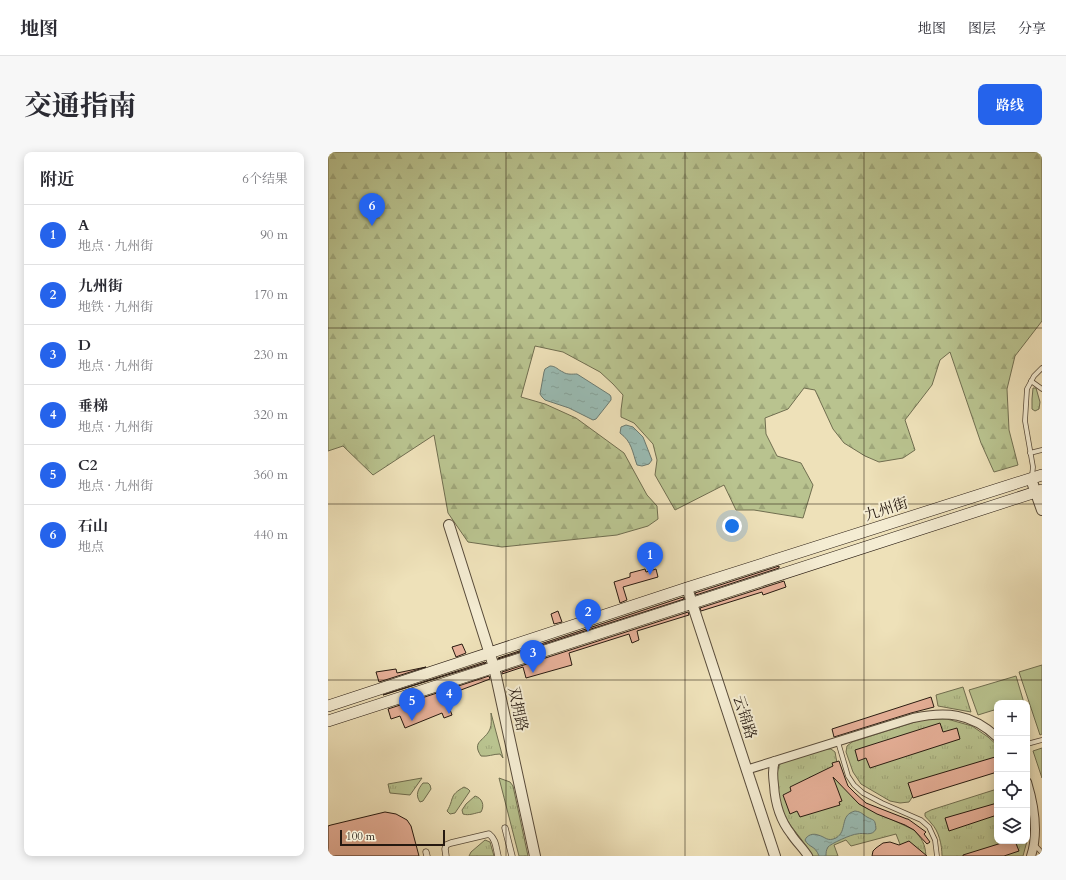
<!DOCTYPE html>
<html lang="zh">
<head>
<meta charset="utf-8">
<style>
	body { margin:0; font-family:Cardo,"Noto Serif SC",serif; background:#f7f7f7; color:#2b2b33 }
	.controls { position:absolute; right:12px; bottom:12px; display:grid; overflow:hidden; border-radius:8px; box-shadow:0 2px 10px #0003 }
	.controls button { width:36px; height:36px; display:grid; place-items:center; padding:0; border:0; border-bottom:1px solid #e1e1e2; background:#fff; color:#2b2b33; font:20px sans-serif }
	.scale { position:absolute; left:12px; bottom:10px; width:105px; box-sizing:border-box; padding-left:4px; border:2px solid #261910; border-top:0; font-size:11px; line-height:14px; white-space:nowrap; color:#261910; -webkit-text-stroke:3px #f4ecd2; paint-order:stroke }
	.you { position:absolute; left:404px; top:374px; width:14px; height:14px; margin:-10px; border:3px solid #fff; border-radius:50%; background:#1a73e8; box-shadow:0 0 0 6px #1a73e833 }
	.badge { display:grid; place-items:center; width:26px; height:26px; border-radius:50%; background:#2563eb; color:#fff; font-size:13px; font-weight:700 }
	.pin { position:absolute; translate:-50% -33px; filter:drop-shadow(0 1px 2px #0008) }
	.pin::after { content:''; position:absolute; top:21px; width:14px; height:12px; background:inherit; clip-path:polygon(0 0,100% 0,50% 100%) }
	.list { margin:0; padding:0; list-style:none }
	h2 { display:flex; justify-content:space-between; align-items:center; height:52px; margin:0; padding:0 16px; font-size:17px }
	h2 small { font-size:13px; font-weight:400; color:#7c7c81 }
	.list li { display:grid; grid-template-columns:26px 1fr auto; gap:12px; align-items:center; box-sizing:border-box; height:60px; padding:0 16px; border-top:1px solid #e1e1e2 }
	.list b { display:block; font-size:15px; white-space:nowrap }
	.list p { margin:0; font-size:13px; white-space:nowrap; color:#7c7c81 }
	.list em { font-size:13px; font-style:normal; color:#7c7c81 }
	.icon { flex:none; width:22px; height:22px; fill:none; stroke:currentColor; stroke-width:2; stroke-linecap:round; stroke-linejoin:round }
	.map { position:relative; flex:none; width:714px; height:704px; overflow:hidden; border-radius:8px }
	header { display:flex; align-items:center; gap:24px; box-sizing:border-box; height:56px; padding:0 20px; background:#fff; border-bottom:1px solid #e1e1e2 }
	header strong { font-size:19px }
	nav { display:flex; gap:22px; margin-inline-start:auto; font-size:14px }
	.intro { display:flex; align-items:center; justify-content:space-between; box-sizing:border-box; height:96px; padding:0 24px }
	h1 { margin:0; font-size:28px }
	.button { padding:10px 18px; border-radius:8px; background:#2563eb; color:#fff; font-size:14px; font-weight:700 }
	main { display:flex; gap:24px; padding:0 24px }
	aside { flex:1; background:#fff; border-radius:8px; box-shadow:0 2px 10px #0003 }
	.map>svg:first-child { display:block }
	.grass { fill:url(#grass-tufts); stroke:#706e50 }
	.forest { fill:url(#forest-firs); stroke:#706e50 }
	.pitch { fill:#b9c38f; stroke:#706e50 }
	.water { fill:url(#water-ripples); stroke:#6c7b72 }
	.building { fill:#e9b29b; stroke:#261910 }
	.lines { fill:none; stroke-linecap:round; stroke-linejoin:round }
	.service-casing { stroke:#584b3a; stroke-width:5.5 }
	.pedestrian-casing { stroke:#584b3a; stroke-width:7 }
	.minor-casing { stroke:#584b3a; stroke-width:10 }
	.tertiary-casing { stroke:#584b3a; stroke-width:12 }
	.secondary-casing { stroke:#261910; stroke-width:12 }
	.service { stroke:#f4ecd2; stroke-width:4 }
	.pedestrian { stroke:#f4ecd2; stroke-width:5.5 }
	.minor { stroke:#f4ecd2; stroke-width:8 }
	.tertiary { stroke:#f4ecd2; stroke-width:10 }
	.secondary { stroke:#f4ecd2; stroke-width:11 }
	.grid { fill:none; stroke:#261910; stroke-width:1; stroke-opacity:0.55 }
	.labels { text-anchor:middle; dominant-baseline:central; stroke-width:4; stroke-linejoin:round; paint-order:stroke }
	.street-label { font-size:15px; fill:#261910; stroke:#f4ecd2 }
</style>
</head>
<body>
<header>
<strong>地图</strong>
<nav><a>地图</a><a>图层</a><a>分享</a></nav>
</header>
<div class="intro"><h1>交通指南</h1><a class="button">路线</a></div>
<main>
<aside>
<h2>附近<small>6个结果</small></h2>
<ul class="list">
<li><span class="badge">1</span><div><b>A</b><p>地点 · 九州街</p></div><em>90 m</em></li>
<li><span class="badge">2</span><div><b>九州街</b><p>地铁 · 九州街</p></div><em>170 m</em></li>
<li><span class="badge">3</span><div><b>D</b><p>地点 · 九州街</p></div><em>230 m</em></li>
<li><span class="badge">4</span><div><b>垂梯</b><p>地点 · 九州街</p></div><em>320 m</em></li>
<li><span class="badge">5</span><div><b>C2</b><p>地点 · 九州街</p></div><em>360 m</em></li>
<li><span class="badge">6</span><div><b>石山</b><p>地点</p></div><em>440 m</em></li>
</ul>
</aside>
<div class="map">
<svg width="714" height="704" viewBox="0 0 714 704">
	<defs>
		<pattern id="grass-tufts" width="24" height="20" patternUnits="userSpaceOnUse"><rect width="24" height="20" fill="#b9c38f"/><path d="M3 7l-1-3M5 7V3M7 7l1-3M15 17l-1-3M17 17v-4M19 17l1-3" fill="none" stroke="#9fa77a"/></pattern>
		<pattern id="forest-firs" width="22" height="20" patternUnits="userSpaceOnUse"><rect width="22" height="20" fill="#b9c38f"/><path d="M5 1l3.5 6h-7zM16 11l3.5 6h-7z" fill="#9fa77a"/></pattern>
		<pattern id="water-ripples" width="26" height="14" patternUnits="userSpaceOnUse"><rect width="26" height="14" fill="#9abcb4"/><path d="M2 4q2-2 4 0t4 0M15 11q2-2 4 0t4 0" fill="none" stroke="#85a19a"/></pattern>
	</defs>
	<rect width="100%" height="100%" fill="#eee1b9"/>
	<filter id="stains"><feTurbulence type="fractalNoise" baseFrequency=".005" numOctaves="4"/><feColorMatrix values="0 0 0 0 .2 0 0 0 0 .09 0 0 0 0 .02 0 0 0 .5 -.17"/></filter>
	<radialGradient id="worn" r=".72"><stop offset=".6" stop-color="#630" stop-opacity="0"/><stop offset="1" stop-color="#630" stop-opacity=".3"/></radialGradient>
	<g class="grass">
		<path d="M705 236H708L712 250 711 257 707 259 704 257V247Z"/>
		<path d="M635 535 643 560 610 554 608 543Z"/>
		<path d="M163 561 175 606 172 602C165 602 160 605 153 604 143 589 157 589 162 577 164 572 163 567 163 561Z"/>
		<path d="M599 567H619L644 574 660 585 669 593V616L587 641 581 650 572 651 562 649 533 632 525 620 518 600 519 594 524 590 590 569Z"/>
		<path d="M499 597H503L507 600 512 627 525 646 533 653 586 678C594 687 597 691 598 704L575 700 568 682 523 694 518 688 506 693 510 704H485C467 675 449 667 449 628 449 622 449 616 453 611Z"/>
		<path d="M94 626 82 643 62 641 60 632Z"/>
		<path d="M171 626 182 630 185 634 200 704H191Z"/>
		<path d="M95 631H100L102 633 103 637 95 649 92 650C87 643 90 637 95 631Z"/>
		<path d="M136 635 140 637 142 639 127 661 122 662 119 659C127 646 120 644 136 635Z"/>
		<path d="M669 637V689H699L695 704H614C614 693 611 679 603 671 601 668 599 667 597 664V661L603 658Z"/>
		<path d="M147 644C154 646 157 653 153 660 147 661 141 664 135 662L134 658 138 652Z"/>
		<path d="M157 688 162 690 166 704H141L143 700Z"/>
	</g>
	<path class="forest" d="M0 0H714V169L687 204 679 237 681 278 690 313 666 320 653 291 622 200 612 208 604 233 577 268 587 298 575 306 551 310 537 304 516 291 505 277 487 238 476 236 460 257 437 266 438 282 449 304 473 311 485 333 475 366 426 358H408L396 333 347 358 327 323 329 308 325 292 306 271 293 265V258L295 243 285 232 272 220 235 200 207 194 193 245 217 252 248 266 296 301 319 343 329 354 330 367 320 374 289 383 174 395 140 390 120 361 106 283 45 323 15 294 0 299Z"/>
	<g class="pitch">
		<path d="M714 513V582L712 583 691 520Z"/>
		<path d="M688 524 696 551H669V566L666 558 650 563 641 538Z"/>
		<path d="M714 596V626L705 599Z"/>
	</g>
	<g class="water">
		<path d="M222 214C228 214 230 218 235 220 239 223 245 222 249 222L282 243 283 245V248L268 267 265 268 241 256 217 248 214 245 212 242 216 220 217 217Z"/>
		<path d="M298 273 305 275 315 285 324 308 321 312 314 314 309 313C304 299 304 290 292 281L293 275Z"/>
		<path d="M527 659C534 660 534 662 539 665 546 669 547 666 548 677 544 685 536 680 529 682 524 682 502 692 500 695 498 698 498 701 498 704H491C487 693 481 696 477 688 479 683 485 681 490 683 498 685 499 690 508 686 520 679 511 663 527 659Z"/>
	</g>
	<g class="building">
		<path d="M451 414V416L368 443 367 441Z"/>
		<path d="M317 417 318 420 328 417 330 425 295 435 299 448 292 451 286 430 302 425V421Z"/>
		<path d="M456 429 458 435 435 443 434 440 373 459 372 456Z"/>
		<path d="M355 445 356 447 170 507V506Z"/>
		<path d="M230 459 234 470 226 472 223 462Z"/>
		<path d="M360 460 361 463 309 479 311 488 304 491 301 482 241 501 244 513 198 526 195 515 174 522V520Z"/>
		<path d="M134 492 138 501 128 505 124 495Z"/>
		<path d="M157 510 158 511 55 543Z"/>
		<path d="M98 515 51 530 48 520 68 517 69 521Z"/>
		<path d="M161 524 162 527 117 544 124 563 116 566 114 561 77 576 72 564 63 567 60 557Z"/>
		<path d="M603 545 606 555 583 561 506 585 504 577Z"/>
		<path d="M612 571 615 580 629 576 632 587 542 616 538 606 530 609 527 598Z"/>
		<path d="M667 605 669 610V620L585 646 580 631Z"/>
		<path d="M511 609 517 626 520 634 527 641 538 651 579 667H580L598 680 596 682 602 690 599 692 586 678 577 673 549 662 531 652 505 625 514 649 511 650 512 653 472 665 469 659 462 662 455 643 463 639 462 635 505 614 504 611Z"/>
		<path d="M669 651V663L621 679 617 666Z"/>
		<path d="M57 660 68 662 79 668 83 674 91 704H0V674L3 673Z"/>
		<path d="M581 689 599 704H544L545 699 548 696 555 691 562 690 571 693Z"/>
		<path d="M680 689H687L691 699 676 704H635V703Z"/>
	</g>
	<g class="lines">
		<defs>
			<g id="service">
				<path d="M703 229 714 237"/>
				<path d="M702 301 714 298"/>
				<path d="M704 324 705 315 697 269 699 237 706 224 714 216"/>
				<path d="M510 590 520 624 526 633 535 641 554 651 593 668 601 675 607 688 609 704"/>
				<path d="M699 592 714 588"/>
				<path d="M706 692 714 701"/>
			</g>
			<g id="pedestrian">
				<path d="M177 676 184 704"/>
				<path d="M98 700 99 704"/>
				<path d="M118 704 117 697 118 693 123 691 161 682C168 687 168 696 170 704"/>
			</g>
			<g id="minor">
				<path d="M447 609C444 617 445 625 446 633 447 651 452 668 463 682 468 690 475 696 480 704"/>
				<path d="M418 618 585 566C618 559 643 561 669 585"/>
				<path d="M699 630C706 653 711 680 703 704"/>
			</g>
			<g id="tertiary">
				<path d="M703 327 714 358"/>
				<path d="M121 373 166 515 207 704"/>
				<path d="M359 436 447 704"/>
			</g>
			<g id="secondary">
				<path d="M0 554 359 436 714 323"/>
				<path d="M0 569 714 338"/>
			</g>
		</defs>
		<use href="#service" class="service-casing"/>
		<use href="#pedestrian" class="pedestrian-casing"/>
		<use href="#minor" class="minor-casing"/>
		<use href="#tertiary" class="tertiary-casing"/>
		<use href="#secondary" class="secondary-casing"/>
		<use href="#service" class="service"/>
		<use href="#pedestrian" class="pedestrian"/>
		<use href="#minor" class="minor"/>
		<use href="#tertiary" class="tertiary"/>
		<use href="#secondary" class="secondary"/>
	</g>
	<path class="grid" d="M178 0V704M357 0V704M536 0V704M0 176H714M0 352H714M0 528H714"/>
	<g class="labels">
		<g class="street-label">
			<text transform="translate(558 357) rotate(-18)">九州街</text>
			<text transform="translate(190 557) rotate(78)">双拥路</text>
			<text transform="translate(417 565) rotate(72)">云锦路</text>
		</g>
	</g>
	<rect width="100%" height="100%" filter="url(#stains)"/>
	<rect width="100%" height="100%" fill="url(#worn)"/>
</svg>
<div class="controls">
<button>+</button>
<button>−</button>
<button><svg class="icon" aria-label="locate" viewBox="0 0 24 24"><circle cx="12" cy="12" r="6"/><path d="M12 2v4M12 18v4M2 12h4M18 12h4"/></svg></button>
<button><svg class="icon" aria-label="layers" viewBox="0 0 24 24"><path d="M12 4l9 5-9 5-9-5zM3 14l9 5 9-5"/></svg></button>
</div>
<div class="scale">100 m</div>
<div class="you"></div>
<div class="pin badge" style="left:322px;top:423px">1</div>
<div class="pin badge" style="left:260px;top:480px">2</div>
<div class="pin badge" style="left:205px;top:521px">3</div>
<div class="pin badge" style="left:121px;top:562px">4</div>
<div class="pin badge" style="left:84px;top:569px">5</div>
<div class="pin badge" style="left:44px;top:74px">6</div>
</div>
</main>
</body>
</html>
